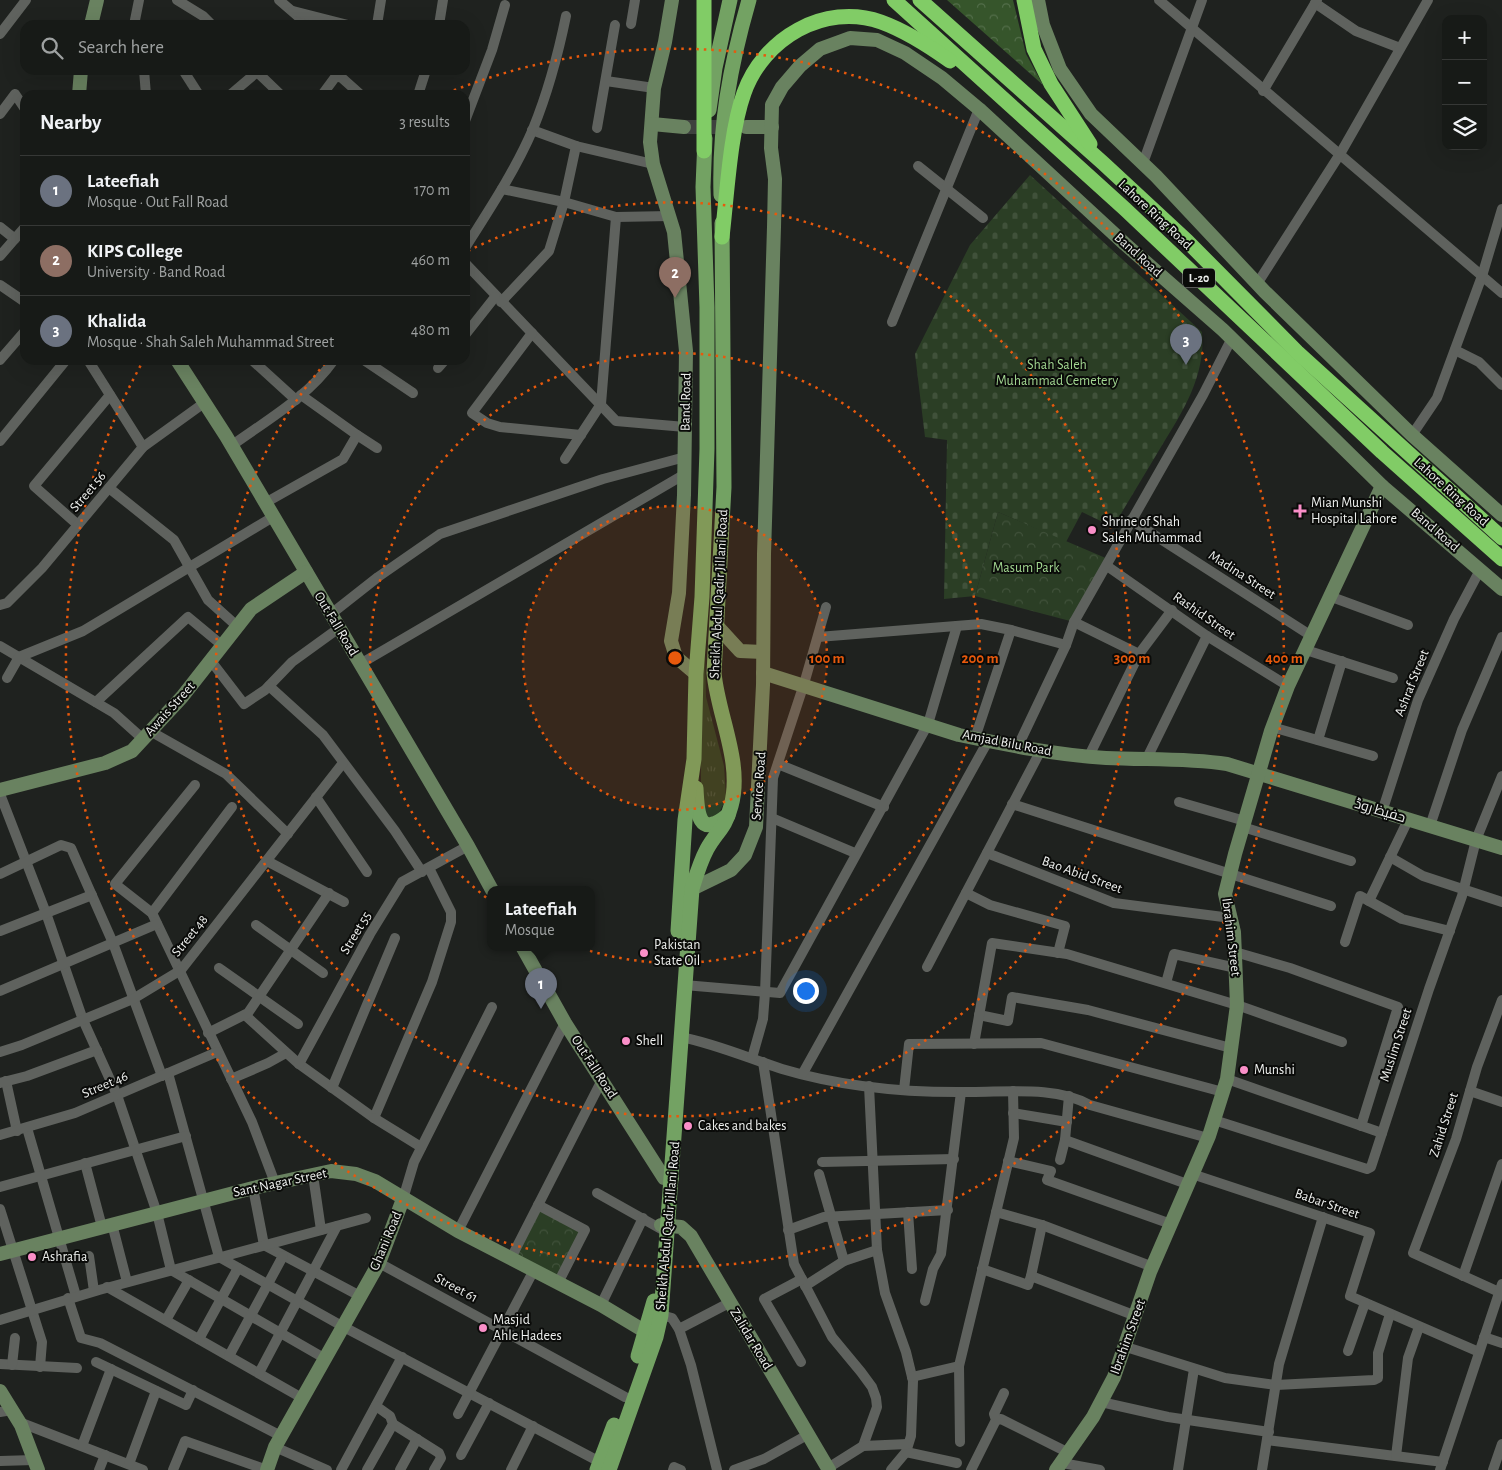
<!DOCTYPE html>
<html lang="en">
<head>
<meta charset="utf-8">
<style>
	body { margin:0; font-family:"Alegreya Sans",Cairo,sans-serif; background:#242724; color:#f1f3f6 }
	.controls { position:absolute; right:15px; top:15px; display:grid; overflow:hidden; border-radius:10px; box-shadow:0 5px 20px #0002 }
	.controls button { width:45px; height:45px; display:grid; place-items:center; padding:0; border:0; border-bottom:1px solid #363836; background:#171a17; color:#f1f3f6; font:25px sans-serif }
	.you { position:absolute; left:805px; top:990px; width:18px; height:18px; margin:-12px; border:4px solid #fff; border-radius:50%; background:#1a73e8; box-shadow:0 0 0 8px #1a73e833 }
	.badge { display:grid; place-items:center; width:32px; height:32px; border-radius:50%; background:#1a73e8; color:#fff; font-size:16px; font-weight:700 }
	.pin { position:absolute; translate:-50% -41px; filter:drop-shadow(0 1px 2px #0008) }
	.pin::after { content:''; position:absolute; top:26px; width:18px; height:15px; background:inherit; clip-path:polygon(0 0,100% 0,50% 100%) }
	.popup { position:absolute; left:487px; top:886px; width:108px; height:65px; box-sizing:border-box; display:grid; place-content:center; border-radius:10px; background:#171a17; filter:drop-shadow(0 1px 4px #0005); font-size:16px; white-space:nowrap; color:#9ea1a1 }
	.popup b { font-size:19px; color:#f1f3f6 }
	.popup::after { content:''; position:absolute; left:50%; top:100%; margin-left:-10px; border:10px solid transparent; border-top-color:#171a17 }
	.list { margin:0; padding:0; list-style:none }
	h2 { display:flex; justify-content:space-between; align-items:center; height:65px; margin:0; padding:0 20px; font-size:21px }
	h2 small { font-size:16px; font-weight:400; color:#9ea1a1 }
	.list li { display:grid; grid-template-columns:32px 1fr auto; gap:15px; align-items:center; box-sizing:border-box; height:70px; padding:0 20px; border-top:1px solid #363836 }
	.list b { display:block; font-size:19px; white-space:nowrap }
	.list p { margin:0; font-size:16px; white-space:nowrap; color:#9ea1a1 }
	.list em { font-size:16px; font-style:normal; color:#9ea1a1 }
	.icon { flex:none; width:28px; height:28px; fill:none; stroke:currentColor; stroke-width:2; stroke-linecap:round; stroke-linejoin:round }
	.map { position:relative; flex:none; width:1502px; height:1470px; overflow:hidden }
	.search { position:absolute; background:#171a17; box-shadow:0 5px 20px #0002; left:20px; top:20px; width:450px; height:55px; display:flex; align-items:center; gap:12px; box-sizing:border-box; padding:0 18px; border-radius:15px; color:#9ea1a1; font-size:19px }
	.panel { position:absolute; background:#171a17; box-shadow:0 5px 20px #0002; left:20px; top:90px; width:450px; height:275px; border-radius:15px }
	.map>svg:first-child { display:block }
	.grass { fill:url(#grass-tufts) }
	.forest { fill:url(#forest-crowns) }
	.cemetery { fill:url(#cemetery-stones) }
	.park { fill:url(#park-crowns) }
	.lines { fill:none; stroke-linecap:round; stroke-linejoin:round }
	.secondary-tunnel { stroke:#3e413e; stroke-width:14; stroke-dasharray:14 7; stroke-linecap:butt }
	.street { stroke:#5f625e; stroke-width:10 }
	.secondary { stroke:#698260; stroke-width:14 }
	.primary { stroke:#73a263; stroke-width:15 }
	.highway { stroke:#81cc66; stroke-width:15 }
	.ring { fill:none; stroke:#e8590c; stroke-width:2.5; stroke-dasharray:2.5 5 }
	.poi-dot { fill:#fa8fc8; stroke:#0a0b09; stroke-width:2 }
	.labels { text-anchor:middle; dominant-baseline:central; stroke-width:4; stroke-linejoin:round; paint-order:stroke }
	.shield { fill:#0a0b09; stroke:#aaaba9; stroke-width:1 }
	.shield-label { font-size:12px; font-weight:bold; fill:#eef0ee }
	.street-label { font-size:14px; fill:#eef0ee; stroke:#0a0b09 }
	.park-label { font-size:14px; fill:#a1d590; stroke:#0a0b09 }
	.poi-label { font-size:14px; fill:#eef0ee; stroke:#0a0b09; text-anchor:start }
	.centre { fill:#e8590c; stroke:#0a0b09; stroke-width:2.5 }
	.ring-label { font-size:15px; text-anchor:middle; font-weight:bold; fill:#e8590c; stroke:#0a0b09; stroke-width:4; stroke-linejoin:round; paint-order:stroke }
</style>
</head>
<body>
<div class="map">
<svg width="1502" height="1470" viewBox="0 0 1502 1470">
	<defs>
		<pattern id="grass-tufts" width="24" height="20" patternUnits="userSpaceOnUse" patternTransform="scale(1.25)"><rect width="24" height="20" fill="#2b3e25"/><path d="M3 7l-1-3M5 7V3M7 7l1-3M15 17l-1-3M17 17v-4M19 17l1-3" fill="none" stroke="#40513a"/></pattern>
		<pattern id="forest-crowns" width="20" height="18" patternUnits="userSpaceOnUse" patternTransform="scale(1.25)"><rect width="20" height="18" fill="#36552b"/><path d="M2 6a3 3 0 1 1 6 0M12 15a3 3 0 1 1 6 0" fill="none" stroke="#536e4a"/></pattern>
		<pattern id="cemetery-stones" width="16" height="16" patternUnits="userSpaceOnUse" patternTransform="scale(1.25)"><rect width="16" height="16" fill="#2b3e25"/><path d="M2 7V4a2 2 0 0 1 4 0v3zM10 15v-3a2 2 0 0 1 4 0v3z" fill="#40513a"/></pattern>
		<pattern id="park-crowns" width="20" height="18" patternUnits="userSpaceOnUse" patternTransform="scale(1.25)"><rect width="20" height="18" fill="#2b3e25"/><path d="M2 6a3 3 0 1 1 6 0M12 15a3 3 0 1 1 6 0" fill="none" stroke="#40513a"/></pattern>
	</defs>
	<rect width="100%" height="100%" fill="#1f221f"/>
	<path class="grass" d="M705 654 706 697 724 766 726 797 718 816 710 819 703 816 701 804V706Z"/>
	<path class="forest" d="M947 0H1013L1026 54 1043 85Z"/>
	<path class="cemetery" d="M1030 175 1202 332C1206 378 1181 414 1158 452 1143 477 1128 502 1113 527L1082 512 1066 542 998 512 975 596 944 599 947 440 925 437 915 354 970 245Z"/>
	<g class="park">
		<path d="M998 512 1108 559 1074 622 975 596Z"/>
		<path d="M538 1205 585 1230 558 1283 511 1258Z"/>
	</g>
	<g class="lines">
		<path class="secondary-tunnel" d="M684 127H733"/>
		<g class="street">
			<path d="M177 0 203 16 212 25"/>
			<path d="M279 0 308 25"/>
			<path d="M1159 0 1502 293"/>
			<path d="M1315 3 1356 31 1400 48"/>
			<path d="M293 11 348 25"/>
			<path d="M631 24 635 0"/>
			<path d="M134 25 139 0"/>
			<path d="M377 25 381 0"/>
			<path d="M439 25 443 0"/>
			<path d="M0 34 26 0"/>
			<path d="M144 70 146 95"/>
			<path d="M183 70 199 95"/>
			<path d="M255 70 281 95"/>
			<path d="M606 81 654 88"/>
			<path d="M1263 91 1317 0"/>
			<path d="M230 95 257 72"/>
			<path d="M322 95 336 76 342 78 361 95"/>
			<path d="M418 95 426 70"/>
			<path d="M0 114 15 94 25 109"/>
			<path d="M465 121 492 50 505 5"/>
			<path d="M597 128 615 25"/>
			<path d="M532 130 576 146 653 164"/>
			<path d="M1143 163 1202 0"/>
			<path d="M918 166 983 218"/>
			<path d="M502 189 564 202 616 217 670 216"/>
			<path d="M0 227 15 239"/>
			<path d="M465 248C489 210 515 171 533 129 548 92 558 55 566 16"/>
			<path d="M0 256 25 227"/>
			<path d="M465 263 616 421 685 427"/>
			<path d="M1257 284 1340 154 1428 0"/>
			<path d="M0 285 25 302"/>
			<path d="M501 302 549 251 564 202 576 146"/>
			<path d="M892 322 979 109"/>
			<path d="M532 333 472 413 487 423 500 427 581 435"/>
			<path d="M465 335 495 297"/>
			<path d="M1455 350 1479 362 1502 385"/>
			<path d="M0 360 25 331"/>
			<path d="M88 360 143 447"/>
			<path d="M252 360 296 400"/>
			<path d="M364 360 413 393"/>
			<path d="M438 368 445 360"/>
			<path d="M357 435 377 448"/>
			<path d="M1412 435 1437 398 1482 276 1502 209"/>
			<path d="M0 441 66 360"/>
			<path d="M231 446C267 420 308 397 334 360"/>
			<path d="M565 459 601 404 616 217"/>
			<path d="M109 488 174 540 208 600 238 627"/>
			<path d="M265 503 343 459 357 435 301 395"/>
			<path d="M1131 520 1313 637"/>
			<path d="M78 525 34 486 110 395"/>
			<path d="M1107 566 1207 636 1288 686"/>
			<path d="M1329 596 1408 625"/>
			<path d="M0 605 7 603 42 568 143 447 204 403"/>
			<path d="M331 614 378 577 440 534 603 479 685 457"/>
			<path d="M1074 622 1139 654"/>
			<path d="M1011 630 1066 645"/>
			<path d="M818 637 981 624 1011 630 975 738"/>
			<path d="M0 646 114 713 143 739"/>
			<path d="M1306 650 1393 678"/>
			<path d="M211 661 244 704 265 690 292 662 339 628"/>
			<path d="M360 664 685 474"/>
			<path d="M7 678 19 657 83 631 273 517"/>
			<path d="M269 686 323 735 395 831 422 872"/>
			<path d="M96 702 188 617 223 646"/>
			<path d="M1272 727 1373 756"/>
			<path d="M150 731 226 774 288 834"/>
			<path d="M1318 740 1342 661"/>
			<path d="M1018 746 1066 645 1074 622 1203 395 1232 338"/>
			<path d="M1089 756 1139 654 1172 610"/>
			<path d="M1147 758 1207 636"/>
			<path d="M778 764 884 807"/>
			<path d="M195 785 115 884 152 913 252 1122 275 1183"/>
			<path d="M0 794 46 913 83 1020 117 1095 157 1213 171 1270 324 1358"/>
			<path d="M316 797 367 872"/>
			<path d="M1179 802 1245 821"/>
			<path d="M1012 804 1331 906"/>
			<path d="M1382 812 1418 700 1454 619 1480 570"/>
			<path d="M772 818 855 853"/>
			<path d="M1430 826 1462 730 1502 637"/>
			<path d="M1243 827 1351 861"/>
			<path d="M987 853 1114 903 1231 918"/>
			<path d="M1390 857 1423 876 1502 902"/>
			<path d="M267 861 344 902"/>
			<path d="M0 874 61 845 71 848 113 943 162 1076"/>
			<path d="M966 893 990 905 1065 926 1058 953"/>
			<path d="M1369 901 1408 820"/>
			<path d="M152 913 232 807"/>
			<path d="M256 925 323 973"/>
			<path d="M0 931 92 895"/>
			<path d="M1345 942 1360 896 1402 919 1450 931"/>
			<path d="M1235 952 1290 968 1398 1007 1361 1126"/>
			<path d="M927 967 1041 750"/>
			<path d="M219 968 298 1024"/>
			<path d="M1166 983 1174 954 1236 968"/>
			<path d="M684 985 780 993 928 724 957 626"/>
			<path d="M0 991 157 924"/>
			<path d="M245 1015 299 1064 374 1118 432 982 451 922V912L429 868"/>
			<path d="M979 1015 1008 1021 1012 997 1088 1010 1231 1048"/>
			<path d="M208 1033 248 1013 329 893"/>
			<path d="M681 1037C716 1044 748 1058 782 1069 842 1087 908 1093 971 1092 1009 1092 1056 1086 1090 1105L1208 1138"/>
			<path d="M974 1044 992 943 1067 954 1237 1005 1342 1042"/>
			<path d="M0 1052 22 1045 133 999 181 970 343 763"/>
			<path d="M752 1058 763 1019 765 993 773 778 804 684 826 607"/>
			<path d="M763 1062 794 1264 832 1337 861 1372 872 1387 876 1398 877 1407 863 1446"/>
			<path d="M299 1064 370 934 402 882 468 846"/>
			<path d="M168 1073 219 1257 342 1326 600 1462"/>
			<path d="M803 1073 988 741"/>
			<path d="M231 1079 268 1063 286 1053"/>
			<path d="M1227 1079 1382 1133"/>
			<path d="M6 1081 17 1131"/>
			<path d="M0 1083 27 1076 97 1050"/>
			<path d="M869 1086 877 1250 885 1293 906 1352 913 1381 911 1436 906 1452 891 1470"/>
			<path d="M332 1088 395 938"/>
			<path d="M904 1090 909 1044 1041 1043 1223 1092"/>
			<path d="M1470 1091 1502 1102"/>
			<path d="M1013 1113 1067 1122"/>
			<path d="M374 1118 421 1147"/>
			<path d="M1214 1120 1367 1169 1371 1167 1429 989 1462 896 1476 840 1502 776"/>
			<path d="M27 1128 76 1296"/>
			<path d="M0 1135 75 1113 217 1052"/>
			<path d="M1065 1140 1187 1184"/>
			<path d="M1060 1160 1065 1140 1069 1096"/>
			<path d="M1008 1161 1051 1171 1047 1180 1171 1224"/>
			<path d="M822 1162 954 1159"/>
			<path d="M85 1163 102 1227"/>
			<path d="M819 1174 844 1261"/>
			<path d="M1192 1174 1370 1233 1350 1296 1479 1352"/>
			<path d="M313 1175 321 1230"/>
			<path d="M0 1187 186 1136"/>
			<path d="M253 1188 264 1245 360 1296"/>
			<path d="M597 1193 661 1229"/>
			<path d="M403 1199 414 1162 492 1007"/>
			<path d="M538 1205 585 1230 558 1283"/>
			<path d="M0 1209 42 1342 40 1367"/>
			<path d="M908 1212 912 1269"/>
			<path d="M996 1212 1042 1225 1153 1267"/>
			<path d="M112 1224 127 1282"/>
			<path d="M788 1230 824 1217 948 1210"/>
			<path d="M458 1231 565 1023"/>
			<path d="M89 1256 94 1291"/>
			<path d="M511 1258 602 1080"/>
			<path d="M379 1263 625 1397"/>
			<path d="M982 1269 1028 1285 1031 1276 1136 1316"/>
			<path d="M1031 1276 1042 1225"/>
			<path d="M1463 1276 1502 1164"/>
			<path d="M805 1286 844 1261 877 1250"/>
			<path d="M107 1287 302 1398"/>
			<path d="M1499 1292 1413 1253 1456 1139 1477 1067 1502 1000"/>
			<path d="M68 1298 81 1338 100 1343 281 1436"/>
			<path d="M925 1301 933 1269 941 1254 961 1092"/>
			<path d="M601 1305 643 1218"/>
			<path d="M661 1315 672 1318 679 1329 691 1365 717 1470"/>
			<path d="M0 1320 99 1290 366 1218"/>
			<path d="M166 1320 189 1280"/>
			<path d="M679 1329 729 1303"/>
			<path d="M1484 1337 1502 1343"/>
			<path d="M199 1339 238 1268"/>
			<path d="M1126 1347 1225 1378 1276 1385 1374 1380 1378 1378V1353L1390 1314"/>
			<path d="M1348 1351 1365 1303"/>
			<path d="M229 1356 283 1256"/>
			<path d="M96 1362 186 1405 193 1390"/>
			<path d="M801 1362 764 1299 802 1279"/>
			<path d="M0 1364 77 1368"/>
			<path d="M12 1365 15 1338"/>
			<path d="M259 1373 337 1226"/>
			<path d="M912 1377 959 1366"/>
			<path d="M1101 1402 1168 1417 1269 1432"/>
			<path d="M0 1412 12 1410"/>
			<path d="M458 1414 534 1270"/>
			<path d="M996 1420 1001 1419 1069 1453"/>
			<path d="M19 1422 143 1470"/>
			<path d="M393 1424 439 1453 441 1458 434 1470"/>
			<path d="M1267 1440 1443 1462"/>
			<path d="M960 1442 959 1366 1014 1138 1013 1091"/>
			<path d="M82 1446 111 1369"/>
			<path d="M275 1447 327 1470"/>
			<path d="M906 1452 957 1463"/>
			<path d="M461 1455 489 1403"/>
			<path d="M1396 1456 1408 1358 1419 1327"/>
			<path d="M0 1461 34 1460"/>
			<path d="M1062 1463 1100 1470"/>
			<path d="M129 1464 156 1391"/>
			<path d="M828 1468 863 1446 908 1444"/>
			<path d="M99 1470 105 1455"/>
			<path d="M173 1470 185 1441 267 1470"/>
			<path d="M341 1470 402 1357"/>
			<path d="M367 1470 393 1424 390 1416 376 1406"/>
			<path d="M400 1470 417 1439"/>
			<path d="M511 1470 533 1426"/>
			<path d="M673 1470 674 1467 681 1470"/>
			<path d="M734 1470 764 1459 809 1434"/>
			<path d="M971 1470 996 1420 994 1414 1004 1393"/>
			<path d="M1178 1470 1194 1369"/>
			<path d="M1262 1470 1279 1364 1323 1217"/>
			<path d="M1440 1470 1502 1284"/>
			<path d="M1493 1470 1502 1444"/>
		</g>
		<g class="secondary">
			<path d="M672 0 665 42 654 88 650 142 653 164 674 232 686 351 684 495 679 593 671 641 676 657 696 674"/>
			<path d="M1038 0 1043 25 1060 69 1091 114 1156 176 1265 292 1412 435 1502 515"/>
			<path d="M91 25 97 0"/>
			<path d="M79 95 81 70"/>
			<path d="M652 124 684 127"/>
			<path d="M746 127H772"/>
			<path d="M177 360 226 436 468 846 492 890"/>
			<path d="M718 627 740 651 763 652"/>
			<path d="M763 673 959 735C1007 745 1056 755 1106 758 1147 760 1187 758 1227 764L1502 848"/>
			<path d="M0 790 105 763 132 751 182 697 251 609 306 572"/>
			<path d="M692 889 731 870 745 855 756 827 763 685 764 554 774 227 775 179 771 148 772 105 782 87 800 66 820 49 850 38 877 40 905 53 942 78 979 109 1125 244 1223 330 1382 486 1502 589"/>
			<path d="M523 948 565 1023 664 1178H672"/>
			<path d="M661 1225 681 1227 691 1236 829 1470"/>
			<path d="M0 1254 253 1188 331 1171 356 1174 375 1181 458 1231 601 1305 646 1332"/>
			<path d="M0 1391 21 1425 38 1470"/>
			<path d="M267 1470 275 1447 379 1263 403 1199"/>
			<path d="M1056 1470 1093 1417 1114 1377 1150 1272 1209 1136 1227 1079 1237 1005 1234 932 1225 894 1235 854 1271 731 1288 686 1382 486"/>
		</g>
		<g class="primary">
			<path d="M709 110 715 68 730 0"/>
			<path d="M721 195C719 126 730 66 749 0"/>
			<path d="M696 788C697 812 698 840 728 815"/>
			<path d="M678 931 685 820 694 759 696 674 702 597 707 449V307L703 187 705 138"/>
			<path d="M638 1356 654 1301"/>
			<path d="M597 1470 614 1425"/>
			<path d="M609 1470 656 1337 661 1315 692 889C696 876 700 862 707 849 717 831 725 829 731 806 743 763 718 716 714 673L724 487 722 223"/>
		</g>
		<g class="highway">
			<path d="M894 0 1125 209 1382 452 1502 559"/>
			<path d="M920 0 1103 163 1187 241 1297 352 1502 538"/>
			<path d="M1024 0 1034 49 1051 84 1090 144"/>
			<path d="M704 151V0"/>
			<path d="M722 237C727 195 730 132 744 93 763 39 824 2 881 22 906 31 929 46 950 61"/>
		</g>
	</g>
	<circle cx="675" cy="658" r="152" fill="#e8590c" fill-opacity=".12"/>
	<g class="ring">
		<circle cx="675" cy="658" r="152"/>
		<circle cx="675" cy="658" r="305"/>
		<path d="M468 251A457 457 0 1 1 327 361"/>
		<path d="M447 93A609 609 0 1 1 142 363"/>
	</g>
	<g class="poi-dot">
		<path d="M1297.5 503.5h5v5h5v5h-5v5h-5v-5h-5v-5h5z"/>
		<circle cx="1092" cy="530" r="5"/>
		<circle cx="644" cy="953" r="5"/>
		<circle cx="626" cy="1041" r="5"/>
		<circle cx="1244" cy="1070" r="5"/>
		<circle cx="688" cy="1126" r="5"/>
		<circle cx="32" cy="1257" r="5"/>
		<circle cx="483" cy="1328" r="5"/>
	</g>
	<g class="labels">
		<rect class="shield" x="1183" y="268.5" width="32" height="19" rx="4"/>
		<g class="shield-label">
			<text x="1199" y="278">L-20</text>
		</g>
		<g class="street-label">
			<text transform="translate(1155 215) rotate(43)">Lahore Ring Road</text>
			<text transform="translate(1138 255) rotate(42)">Band Road</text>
			<text transform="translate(686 402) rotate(-89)">Band Road</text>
			<text transform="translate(88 492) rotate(-50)">Street 56</text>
			<text transform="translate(1451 492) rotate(42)">Lahore Ring Road</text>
			<text transform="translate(1435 530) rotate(41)">Band Road</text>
			<text transform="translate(1242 575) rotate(33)">Madina Street</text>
			<text transform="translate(719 594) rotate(-87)">Sheikh Abdul Qadir Jillani Road</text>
			<text transform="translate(1204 616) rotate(35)">Rashid Street</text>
			<text transform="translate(336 624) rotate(59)">Out Fall Road</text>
			<text transform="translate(1412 683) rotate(-68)">Ashraf Street</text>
			<text transform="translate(170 709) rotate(-48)">Awais Street</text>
			<text transform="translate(1007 743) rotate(11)">Amjad Bilu Road</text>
			<text transform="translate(759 786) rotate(-86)">Service Road</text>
			<text transform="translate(1380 811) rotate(17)">حفیظ روڈ</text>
			<text transform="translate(1082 875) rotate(20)">Bao Abid Street</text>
			<text transform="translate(356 933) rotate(-59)">Street 55</text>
			<text transform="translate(190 936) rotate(-51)">Street 48</text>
			<text transform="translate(1231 937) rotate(83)">Ibrahim Street</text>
			<text transform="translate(1396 1045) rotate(-72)">Muslim Street</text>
			<text transform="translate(594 1067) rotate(57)">Out Fall Road</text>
			<text transform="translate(105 1085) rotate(-23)">Street 46</text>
			<text transform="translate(1444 1125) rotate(-72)">Zahid Street</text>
			<text transform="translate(280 1183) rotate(-12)">Sant Nagar Street</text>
			<text transform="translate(1327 1204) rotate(19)">Babar Street</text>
			<text transform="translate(668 1226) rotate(-85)">Sheikh Abdul Qadir Jillani Road</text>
			<text transform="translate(386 1241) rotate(-67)">Ghani Road</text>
			<text transform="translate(456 1288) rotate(28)">Street 61</text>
			<text transform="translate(1128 1337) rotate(-70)">Ibrahim Street</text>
			<text transform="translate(751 1339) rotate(59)">Zalidar Road</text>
		</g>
		<g class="park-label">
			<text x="1057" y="365">Shah Saleh<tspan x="1057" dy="16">Muhammad Cemetery</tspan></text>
			<text x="1026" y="568">Masum Park</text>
		</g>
		<g class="poi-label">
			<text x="1311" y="503">Mian Munshi<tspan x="1311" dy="16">Hospital Lahore</tspan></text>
			<text x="1102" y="522">Shrine of Shah<tspan x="1102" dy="16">Saleh Muhammad</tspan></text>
			<text x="654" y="945">Pakistan<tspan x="654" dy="16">State Oil</tspan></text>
			<text x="636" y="1041">Shell</text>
			<text x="1254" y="1070">Munshi</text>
			<text x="698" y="1126">Cakes and bakes</text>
			<text x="42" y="1257">Ashrafia</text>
			<text x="493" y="1320">Masjid<tspan x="493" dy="16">Ahle Hadees</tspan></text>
		</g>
	</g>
	<circle cx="675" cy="658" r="8" class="centre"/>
	<g class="ring-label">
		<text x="827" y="663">100 m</text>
		<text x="980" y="663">200 m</text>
		<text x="1132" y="663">300 m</text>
		<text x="1284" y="663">400 m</text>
	</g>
</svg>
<div class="controls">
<button>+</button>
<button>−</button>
<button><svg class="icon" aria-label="layers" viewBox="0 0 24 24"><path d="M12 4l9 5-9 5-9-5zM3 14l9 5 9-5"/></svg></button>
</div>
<div class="you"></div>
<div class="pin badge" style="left:541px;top:1009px;background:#6b7280">1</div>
<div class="popup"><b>Lateefiah</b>Mosque</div>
<div class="pin badge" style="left:675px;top:298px;background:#8d6e63">2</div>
<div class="pin badge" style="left:1186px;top:365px;background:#6b7280">3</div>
<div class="search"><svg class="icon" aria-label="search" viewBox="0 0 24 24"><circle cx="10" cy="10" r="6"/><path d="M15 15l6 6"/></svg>Search here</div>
<section class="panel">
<h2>Nearby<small>3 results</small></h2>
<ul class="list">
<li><span class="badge" style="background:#6b7280">1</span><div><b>Lateefiah</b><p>Mosque · Out Fall Road</p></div><em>170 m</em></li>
<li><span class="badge" style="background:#8d6e63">2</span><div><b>KIPS College</b><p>University · Band Road</p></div><em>460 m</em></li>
<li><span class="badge" style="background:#6b7280">3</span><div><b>Khalida</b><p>Mosque · Shah Saleh Muhammad Street</p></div><em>480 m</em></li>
</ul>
</section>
</div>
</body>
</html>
